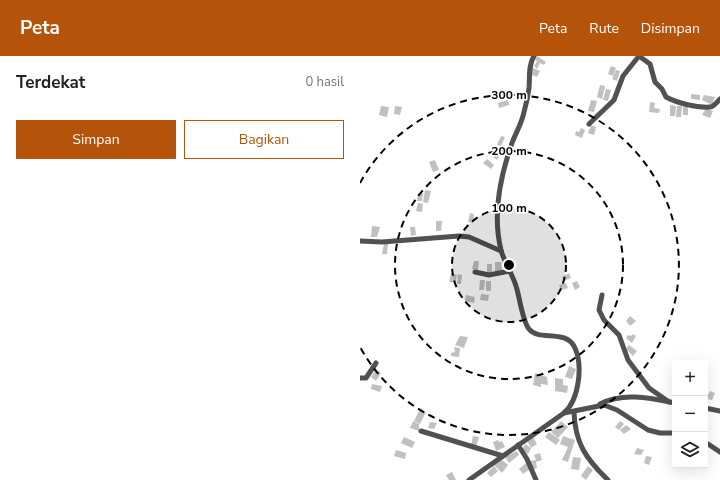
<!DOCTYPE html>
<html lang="id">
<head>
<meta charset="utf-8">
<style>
	body { margin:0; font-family:"Nunito Sans",sans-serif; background:#f6f6f6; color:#222 }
	.controls { position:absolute; right:12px; bottom:12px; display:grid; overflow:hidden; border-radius:0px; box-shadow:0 4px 16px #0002 }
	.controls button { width:36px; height:36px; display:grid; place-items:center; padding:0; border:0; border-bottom:1px solid #e0e0e0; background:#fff; color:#222; font:20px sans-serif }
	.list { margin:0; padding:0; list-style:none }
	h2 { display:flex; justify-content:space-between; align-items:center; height:52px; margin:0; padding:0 16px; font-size:17px }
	h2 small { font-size:13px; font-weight:400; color:#767676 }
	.actions { display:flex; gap:8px; padding:12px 16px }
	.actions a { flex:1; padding:9px 0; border:1px solid #b45309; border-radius:0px; text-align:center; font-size:14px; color:#b45309 }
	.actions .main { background:#b45309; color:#fff }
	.icon { flex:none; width:22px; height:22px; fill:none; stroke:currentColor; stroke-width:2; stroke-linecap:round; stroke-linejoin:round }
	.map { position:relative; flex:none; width:360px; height:424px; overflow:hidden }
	header { display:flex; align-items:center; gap:24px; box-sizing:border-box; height:56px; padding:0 20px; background:#b45309; color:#fff }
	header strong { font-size:19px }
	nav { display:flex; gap:22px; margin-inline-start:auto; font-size:14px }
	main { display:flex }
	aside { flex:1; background:#fff }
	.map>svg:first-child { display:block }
	.building { fill:#c0c0c0 }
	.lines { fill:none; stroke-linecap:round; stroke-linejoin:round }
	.minor { stroke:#515151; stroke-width:5 }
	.ring { fill:none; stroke:#000; stroke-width:2; stroke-dasharray:7 5 }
	.centre { fill:#000; stroke:#fff; stroke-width:2 }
	.ring-label { font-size:12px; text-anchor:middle; font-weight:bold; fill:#000; stroke:#fff; stroke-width:3; stroke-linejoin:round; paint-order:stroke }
</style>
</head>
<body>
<header>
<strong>Peta</strong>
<nav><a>Peta</a><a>Rute</a><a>Disimpan</a></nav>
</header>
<main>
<aside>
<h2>Terdekat<small>0 hasil</small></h2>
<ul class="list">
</ul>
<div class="actions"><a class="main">Simpan</a><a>Bagikan</a></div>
</aside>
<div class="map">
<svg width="360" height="424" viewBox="0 0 360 424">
	<rect width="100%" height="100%" fill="#fff"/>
	<g class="building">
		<path d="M177 0 186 6 184 9 180 7 177 13 174 10 177 5 175 4Z"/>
		<path d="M251 10 256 12 253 20 248 18Z"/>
		<path d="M173 12 180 15 177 21 170 18Z"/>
		<path d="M256 14 260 15 257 25 252 23Z"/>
		<path d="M240 29 245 30 242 43 237 41Z"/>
		<path d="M246 33 251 34 248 45 243 44Z"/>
		<path d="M331 38 340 39V44L331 43Z"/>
		<path d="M344 39 355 41 352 49 342 44Z"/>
		<path d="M148 44 149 49 139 52 138 47Z"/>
		<path d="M231 44 237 45 234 56 228 55Z"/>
		<path d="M290 46 295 47 294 52 300 53 299 57 289 56Z"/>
		<path d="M310 49 316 50 315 60H310Z"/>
		<rect x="323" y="49" width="5" height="10"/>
		<path d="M21 50 29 51 27 61 19 59Z"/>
		<path d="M35 50 42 51 40 59 34 58Z"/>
		<path d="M317 50H322L321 61H316Z"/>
		<path d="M346 52 353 55 350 62 342 59Z"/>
		<path d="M231 69 236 71 234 79 228 77Z"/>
		<path d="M221 72 225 74 222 82 215 79 216 75 219 76Z"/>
		<path d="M141 80 145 81 141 90 137 89Z"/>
		<path d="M138 93 142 96 137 104 133 101Z"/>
		<path d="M127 103 134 109 131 113 123 107Z"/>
		<path d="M75 104 79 114 73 116 69 106Z"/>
		<path d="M65 134 71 135 68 147 63 146Z"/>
		<path d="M58 137H63L62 145H57Z"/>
		<path d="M58 147 63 148 62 156 56 155Z"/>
		<path d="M110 157 114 158 113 167 108 166Z"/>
		<path d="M76 165H82L81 175H76Z"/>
		<path d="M12 170 20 171 17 181H11Z"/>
		<path d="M50 171H55L56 179 51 180Z"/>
		<path d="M24 188H28L27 198H22Z"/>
		<path d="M114 205H119L118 214 112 213Z"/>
		<path d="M135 206H141L142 215 135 216Z"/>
		<rect x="127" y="208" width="5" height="9"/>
		<path d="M91 217 97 219 95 227 89 226Z"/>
		<path d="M209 217 211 222 204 225 202 221Z"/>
		<path d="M98 218 102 219 101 228H97Z"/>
		<path d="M120 224H125L124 234H119Z"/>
		<rect x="126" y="225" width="5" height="10"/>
		<path d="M217 225 220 231 215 234 212 227Z"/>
		<path d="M206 227 208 232 201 234 199 229Z"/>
		<path d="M121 238 129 239 128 245 120 244Z"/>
		<path d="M106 239 115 241 114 247 105 245Z"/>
		<path d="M270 260 276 265 270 270 266 265Z"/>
		<path d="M273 278 276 280 272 287 266 282 268 279 271 280Z"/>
		<path d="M100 280 108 281 104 292 95 289Z"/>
		<path d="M269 289 277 295 273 300 266 293Z"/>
		<path d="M94 291 100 292 99 301 91 300V297L95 296Z"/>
		<path d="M209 310 216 313 212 323 205 321Z"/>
		<path d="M16 313 21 317 16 325 11 321Z"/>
		<path d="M175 317 187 321 188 329 181 328V331L173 329Z"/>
		<path d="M195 322 203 323V329L208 330 207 337 195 335Z"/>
		<path d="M12 328 22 330 20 336 11 333Z"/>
		<path d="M350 335 355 337 352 344 346 343Z"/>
		<path d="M60 353 66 356 60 368 54 365Z"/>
		<path d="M53 365 59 368V375L50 372Z"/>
		<path d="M201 365 208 371 198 382 191 376Z"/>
		<path d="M260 365 264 368 259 374 255 371Z"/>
		<path d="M70 366 77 367 74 373 68 372Z"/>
		<path d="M266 369 271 373 264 378 260 374Z"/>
		<path d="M189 376 200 384 196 389 185 381Z"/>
		<path d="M113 380 119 381 116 391 111 389Z"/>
		<path d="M203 380 215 384 208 406 202 404 208 391 200 388Z"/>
		<path d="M44 381 55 386 52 392 41 387Z"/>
		<path d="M173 381 177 388 171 392 167 384Z"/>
		<path d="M138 384 139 386 142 385 145 391 136 395 133 386Z"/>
		<path d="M165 388 171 392 168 398 162 394Z"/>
		<path d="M277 392 284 394 281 399 274 398Z"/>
		<path d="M36 394 46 397 45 403 34 400Z"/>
		<path d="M157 395 159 399 149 407 145 401Z"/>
		<path d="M180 397 182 404 176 406 177 412 172 414 170 405 176 404 174 399Z"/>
		<path d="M286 400 292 401 289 409 284 407Z"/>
		<path d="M213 401 221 402 219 414 211 413Z"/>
		<path d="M142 404 148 409 142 417 134 409Z"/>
		<path d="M166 407 170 413 163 418 159 413Z"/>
		<path d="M134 410 138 415 131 421 127 417Z"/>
		<path d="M228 410 233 414 226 424 221 420Z"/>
		<path d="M92 416 96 424H89L86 419Z"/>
	</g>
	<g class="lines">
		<g class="minor">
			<path d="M279 0 290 8 295 26 302 33 306 41C317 47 337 52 350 51 354 51 357 46 360 43"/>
			<path d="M229 68 254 44 263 20 279 0"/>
			<path d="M0 185 22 186 99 180 109 181 141 195"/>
			<path d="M115 216 129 219 150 215"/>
			<path d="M242 239 239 254 244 264 259 279 268 304 289 332 309 346"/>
			<path d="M0 322H6L16 307"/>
			<path d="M240 348C263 336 290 342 315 347"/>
			<path d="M345 352 360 355"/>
			<path d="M214 356C215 387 226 403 248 424"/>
			<path d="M204 357 244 349 257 354 288 374 300 377H315"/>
			<path d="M61 375 143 400"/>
			<path d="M345 386 360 396"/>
			<path d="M158 389 167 403 176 424"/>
			<path d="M109 424 204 357C219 344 223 310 215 292 206 272 179 286 169 273 162 264 160 242 156 230 152 217 144 206 141 194 132 158 140 121 152 87 156 76 162 67 164 56 166 49 168 40 169 32 170 21 168 10 174 0"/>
		</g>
	</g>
	<circle cx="149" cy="209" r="57" fill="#000" fill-opacity=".12"/>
	<g class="ring">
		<circle cx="149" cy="209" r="57"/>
		<circle cx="149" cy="209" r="114"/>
		<path d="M0 127A170 170 0 1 1 0 291"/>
	</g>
	<circle cx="149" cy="209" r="6" class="centre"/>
	<g class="ring-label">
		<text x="149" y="43">300 m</text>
		<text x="149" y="99">200 m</text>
		<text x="149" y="156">100 m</text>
	</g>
</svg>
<div class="controls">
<button>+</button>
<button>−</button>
<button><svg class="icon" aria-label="layers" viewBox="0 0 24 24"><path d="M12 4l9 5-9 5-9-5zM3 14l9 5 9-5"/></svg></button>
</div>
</div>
</main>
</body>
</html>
